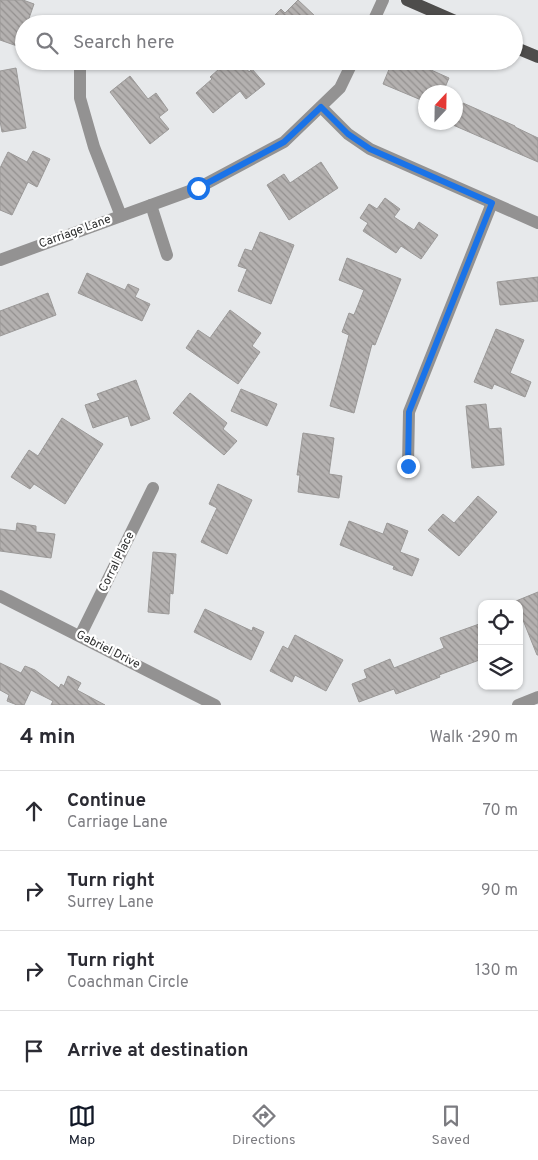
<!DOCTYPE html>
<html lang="en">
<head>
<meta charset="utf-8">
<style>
	body { margin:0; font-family:Overpass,sans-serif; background:#f7f7f7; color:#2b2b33 }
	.controls { position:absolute; right:15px; bottom:15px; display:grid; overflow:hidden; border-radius:10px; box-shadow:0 1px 4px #0004 }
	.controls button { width:45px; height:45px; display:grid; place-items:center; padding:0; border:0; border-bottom:1px solid #e1e1e2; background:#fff; color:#2b2b33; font:25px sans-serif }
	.compass { position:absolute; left:418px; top:85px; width:45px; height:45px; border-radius:50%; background:#fff; box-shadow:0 1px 4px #0004; rotate:22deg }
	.stop { position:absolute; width:15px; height:15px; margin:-11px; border:4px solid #1a73e8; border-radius:50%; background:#fff }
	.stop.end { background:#1a73e8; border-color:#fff; box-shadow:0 1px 5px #0008 }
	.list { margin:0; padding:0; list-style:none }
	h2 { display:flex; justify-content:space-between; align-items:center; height:65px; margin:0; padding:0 20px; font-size:21px }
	h2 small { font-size:16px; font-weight:400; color:#7c7c81 }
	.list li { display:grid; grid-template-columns:32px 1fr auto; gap:15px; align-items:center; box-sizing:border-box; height:80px; padding:0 20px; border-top:1px solid #e1e1e2 }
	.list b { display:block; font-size:19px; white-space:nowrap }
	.list p { margin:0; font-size:16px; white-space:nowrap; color:#7c7c81 }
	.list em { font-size:16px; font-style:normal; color:#7c7c81 }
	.icon { flex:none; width:28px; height:28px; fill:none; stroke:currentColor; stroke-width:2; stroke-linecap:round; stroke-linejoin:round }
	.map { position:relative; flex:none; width:538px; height:705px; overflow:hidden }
	.search { position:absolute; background:#fff; box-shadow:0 1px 4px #0004; left:15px; right:15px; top:15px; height:55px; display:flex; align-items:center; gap:12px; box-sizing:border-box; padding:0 18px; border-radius:28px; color:#7c7c81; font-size:19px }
	.sheet { height:385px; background:#fff }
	nav { display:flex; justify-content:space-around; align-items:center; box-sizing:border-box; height:70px; border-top:1px solid #e1e1e2; background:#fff; font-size:14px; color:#7c7c81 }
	nav a { display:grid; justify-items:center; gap:2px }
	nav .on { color:#111827 }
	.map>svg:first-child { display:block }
	.building { fill:url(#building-back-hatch); stroke:#9b9998 }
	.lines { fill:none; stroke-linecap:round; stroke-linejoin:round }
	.minor { stroke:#939292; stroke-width:12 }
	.major { stroke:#4e4d4c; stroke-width:12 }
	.route { stroke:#1a73e8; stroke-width:6 }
	.labels { text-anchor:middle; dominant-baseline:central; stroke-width:4.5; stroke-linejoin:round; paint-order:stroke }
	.street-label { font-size:12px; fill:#2a2b2b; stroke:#fff }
</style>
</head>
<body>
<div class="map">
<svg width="538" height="705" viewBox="0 0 538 705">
	<defs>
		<pattern id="building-back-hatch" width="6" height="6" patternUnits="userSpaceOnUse" patternTransform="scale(1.25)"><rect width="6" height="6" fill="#b4b1b0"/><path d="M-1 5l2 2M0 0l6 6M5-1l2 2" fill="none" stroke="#93908f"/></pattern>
	</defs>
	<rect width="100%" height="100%" fill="#e7e9eb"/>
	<g class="building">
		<path d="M0 0H23L34 4 27 24H24V35L20 47 0 40Z"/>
		<path d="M298 0 316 17 310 24H266L281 9 285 13Z"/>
		<path d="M228 61H241L249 72 252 69 265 84 246 99 240 91 213 113 196 93 212 79 210 77Z"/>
		<path d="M402 61H411L449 78 443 92H426V102L383 84 392 62 401 65Z"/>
		<path d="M16 68 26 128 2 132 0 121V71Z"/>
		<path d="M130 76 148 99 156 93 168 110 159 117 169 129 150 144 110 92Z"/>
		<path d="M463 103 515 126V127L538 138V162L453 125 454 122H456V120Z"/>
		<path d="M33 151 50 159 37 187 28 182 12 215 0 210V168L8 152 27 162Z"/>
		<path d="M321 162 338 188 289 220 267 185 284 174 290 183Z"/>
		<path d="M385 198 400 209 394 217 414 230 419 222 438 235 421 259 401 246 396 253 363 231 368 223 360 218 369 204 377 209Z"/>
		<path d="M260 232 294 245 271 304 238 291 247 269 238 266 245 249 252 251Z"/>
		<path d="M347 258 401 279 375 345 372 344 354 413 330 406 349 335 342 332 349 313 354 315 364 290 339 280Z"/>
		<path d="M87 273 125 290 128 284 139 289 135 297 150 304 142 321 78 293Z"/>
		<path d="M538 277V301L500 305 497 282Z"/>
		<path d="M48 293 56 315 0 336V311Z"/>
		<path d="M230 310 261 333 252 346 260 352 238 384 186 348 198 330 210 338Z"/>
		<path d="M496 329 524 340 510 373 531 382 525 397 494 384 492 389 474 382Z"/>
		<path d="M136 380 150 419 131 426 128 416 93 428 85 405 100 400 97 394Z"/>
		<path d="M241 389 277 404 267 426 231 411Z"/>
		<path d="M190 393 227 423 223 429 237 441 224 455 173 413Z"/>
		<path d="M486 404 489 429 501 428 504 465 472 468 466 406Z"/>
		<path d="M62 418 103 444 65 504 34 484 30 489 11 477 29 450 38 456Z"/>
		<path d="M303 433 334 438 329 474 342 476 339 498 298 492 300 475H297Z"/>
		<path d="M218 484 252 500 227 554 201 542 217 508 209 504Z"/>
		<path d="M478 496 497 512 459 556 428 530 443 514 454 523Z"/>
		<path d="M349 521 383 534 387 523 408 531 400 552 419 559 412 576 393 569 394 566 340 545Z"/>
		<path d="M17 523 36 526V532L55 534 51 558 0 551V529L16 531Z"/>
		<path d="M153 552 176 554 173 594 170 593 169 614 148 612Z"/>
		<path d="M538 592V655H537L519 610V604H517L516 601Z"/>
		<path d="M205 609 252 631 253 627 264 632 251 660 194 632Z"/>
		<path d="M482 623V659L439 675 440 677 396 694 394 689 359 702 352 684 367 678 364 670 390 659 394 668 444 648 440 638Z"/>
		<path d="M295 635 343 660 326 691 295 675 292 682 270 671 283 646 288 649Z"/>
		<path d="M0 663 21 673 25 666 35 670 59 688 61 684 64 686 68 676 81 683 77 690 105 705H51L53 701 31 690 24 705H17L7 701 9 695 0 690Z"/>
	</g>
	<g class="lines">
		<g class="minor">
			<path d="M372 24 383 0"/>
			<path d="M82 61 80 66V98L94 147 121 216"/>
			<path d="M321 107 348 134 370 149 538 223"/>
			<path d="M151 205 167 255"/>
			<path d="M0 260 198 188 284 142 340 88 353 61"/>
			<path d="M408 466 409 412 492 203"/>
			<path d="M0 596 215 705"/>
			<path d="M80 636 153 488"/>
			<path d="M518 705 538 697"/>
		</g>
		<g class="major">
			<path d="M407 0 462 24"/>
			<path d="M514 47 538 57"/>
		</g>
	</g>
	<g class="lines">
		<path class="route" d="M198 188 284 142 321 107 348 134 370 149 492 203 409 412 408 466"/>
	</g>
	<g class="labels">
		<g class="street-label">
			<text transform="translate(75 232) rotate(-20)">Carriage Lane</text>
			<text transform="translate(117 562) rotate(-64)">Corral Place</text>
			<text transform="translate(108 650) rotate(27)">Gabriel Drive</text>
		</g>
	</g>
</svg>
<div class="controls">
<button><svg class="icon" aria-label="locate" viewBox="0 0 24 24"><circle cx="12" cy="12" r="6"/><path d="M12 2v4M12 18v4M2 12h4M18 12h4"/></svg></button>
<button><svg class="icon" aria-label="layers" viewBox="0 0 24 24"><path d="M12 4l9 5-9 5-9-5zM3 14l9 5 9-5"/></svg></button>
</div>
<svg class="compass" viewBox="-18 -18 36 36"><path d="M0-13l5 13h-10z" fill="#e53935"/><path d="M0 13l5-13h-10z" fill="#7c7c81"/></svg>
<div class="stop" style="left:198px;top:188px"></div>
<div class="stop end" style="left:408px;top:466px"></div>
<div class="search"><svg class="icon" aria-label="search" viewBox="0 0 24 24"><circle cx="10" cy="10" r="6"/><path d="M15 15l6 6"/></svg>Search here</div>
</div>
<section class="sheet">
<h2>4 min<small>Walk · 290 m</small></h2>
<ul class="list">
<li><svg class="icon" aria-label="ahead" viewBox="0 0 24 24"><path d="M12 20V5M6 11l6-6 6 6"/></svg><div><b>Continue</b><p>Carriage Lane</p></div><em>70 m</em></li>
<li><svg class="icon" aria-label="right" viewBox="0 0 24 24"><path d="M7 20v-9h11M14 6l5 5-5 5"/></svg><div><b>Turn right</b><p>Surrey Lane</p></div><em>90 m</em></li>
<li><svg class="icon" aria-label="right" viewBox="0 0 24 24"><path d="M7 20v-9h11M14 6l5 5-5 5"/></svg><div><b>Turn right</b><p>Coachman Circle</p></div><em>130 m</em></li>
<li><svg class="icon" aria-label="arrive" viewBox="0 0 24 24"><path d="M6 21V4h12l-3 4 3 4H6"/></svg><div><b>Arrive at destination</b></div></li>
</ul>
</section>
<nav>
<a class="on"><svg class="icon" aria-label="map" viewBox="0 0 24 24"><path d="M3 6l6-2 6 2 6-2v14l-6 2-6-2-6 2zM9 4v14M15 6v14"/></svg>Map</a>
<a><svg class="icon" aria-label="directions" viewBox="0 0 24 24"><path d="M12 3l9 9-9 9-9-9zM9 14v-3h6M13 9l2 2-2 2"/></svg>Directions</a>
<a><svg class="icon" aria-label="saved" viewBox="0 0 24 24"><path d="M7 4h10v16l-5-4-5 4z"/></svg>Saved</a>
</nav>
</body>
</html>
